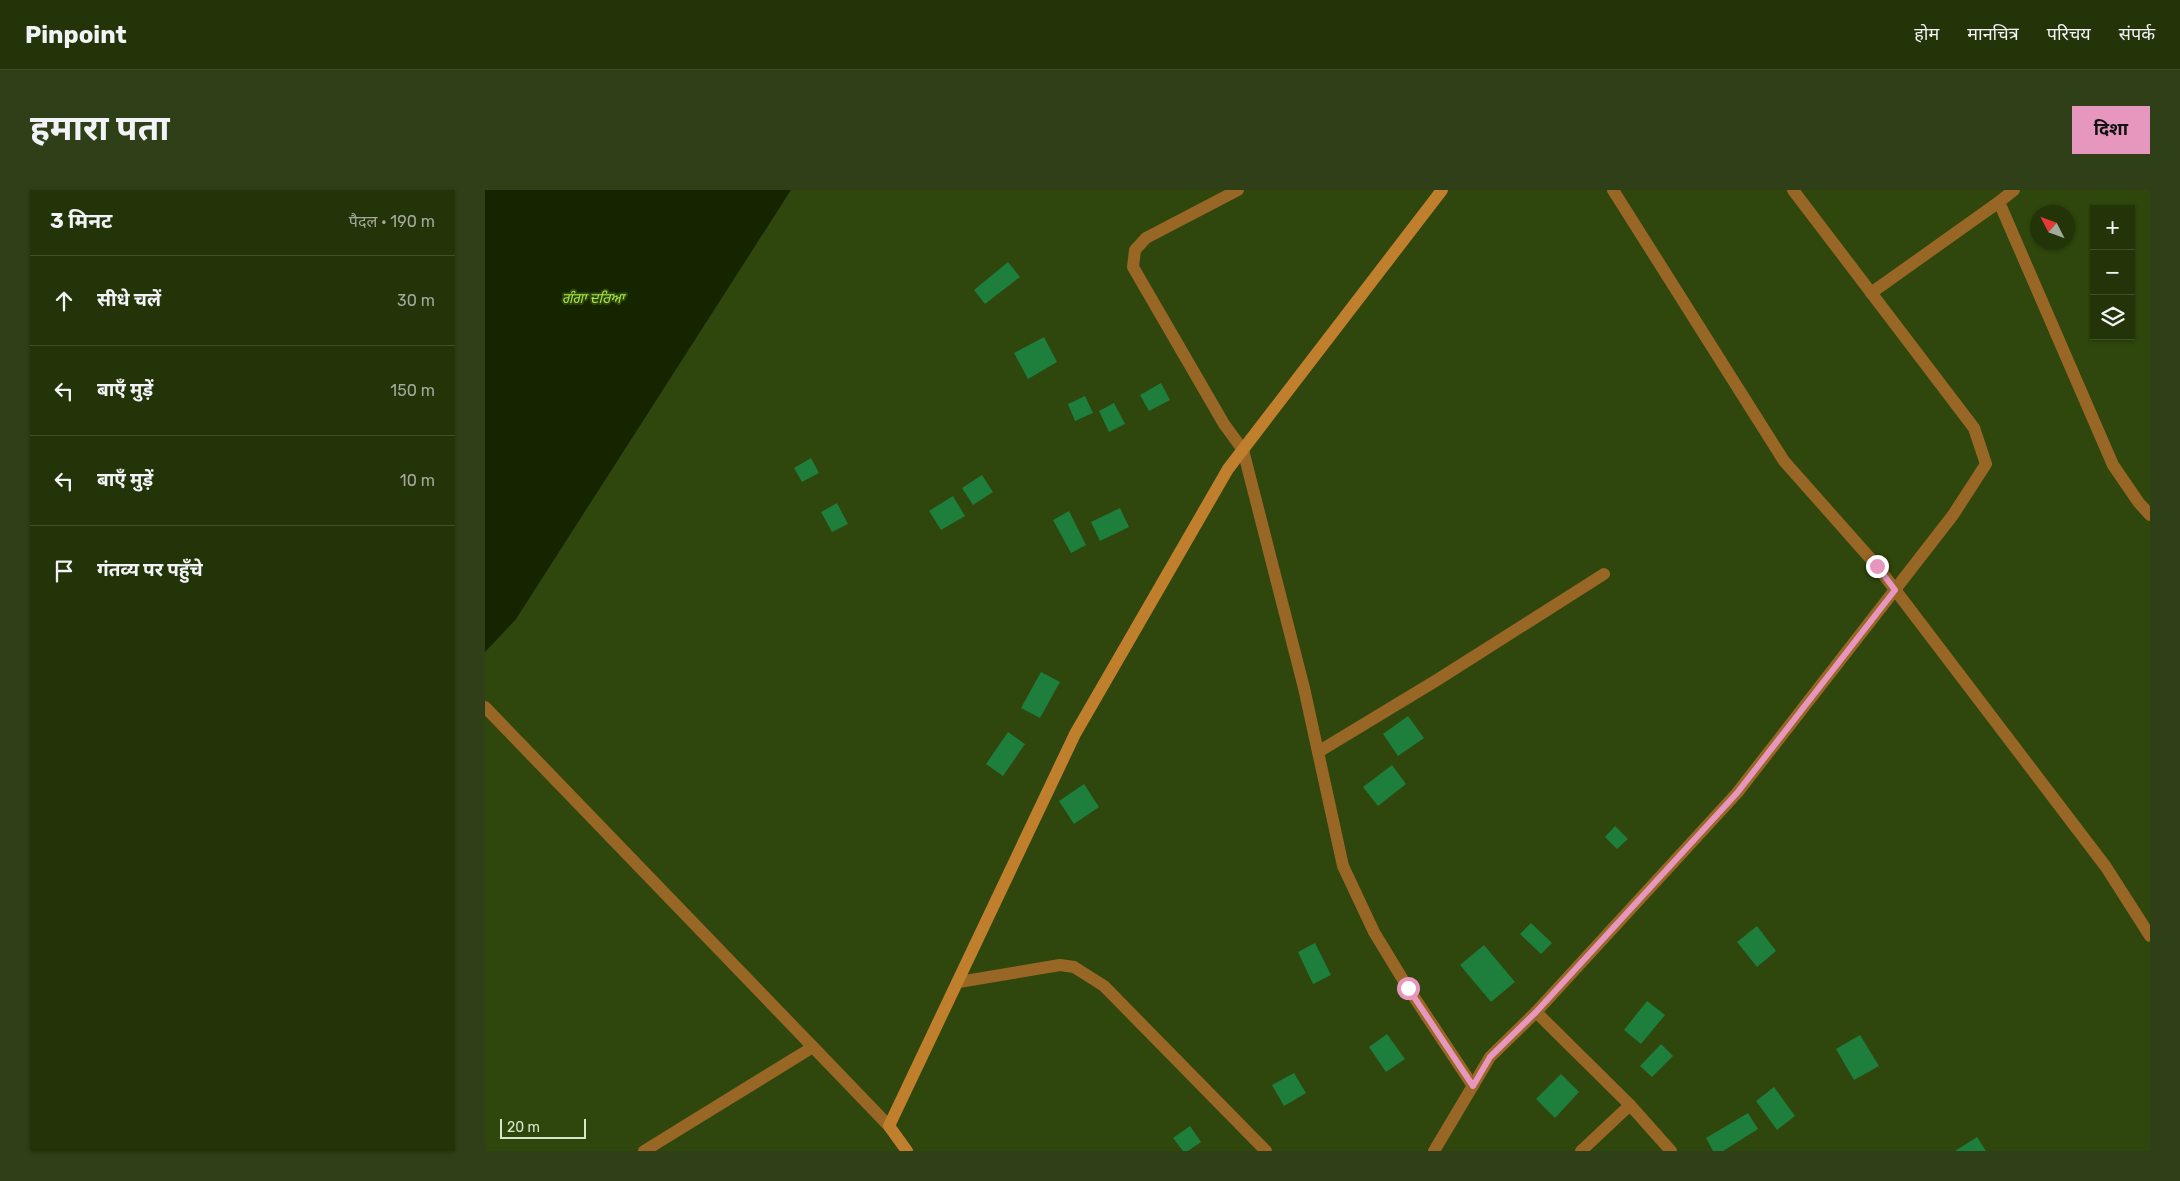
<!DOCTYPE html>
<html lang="hi">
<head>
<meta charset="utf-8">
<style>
	body { margin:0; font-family:Rubik,"Noto Sans Devanagari","Noto Sans Gurmukhi",sans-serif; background:#2f3f17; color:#f1f3f6 }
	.controls { position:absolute; right:15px; top:15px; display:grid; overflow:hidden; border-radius:0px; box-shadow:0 1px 4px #0004 }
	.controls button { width:45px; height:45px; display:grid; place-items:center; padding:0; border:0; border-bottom:1px solid #404f2a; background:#233409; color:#f1f3f6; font:25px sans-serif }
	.compass { position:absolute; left:1545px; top:15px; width:45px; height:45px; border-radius:50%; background:#233409; box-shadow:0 1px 4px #0004; rotate:312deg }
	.scale { position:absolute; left:15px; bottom:12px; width:86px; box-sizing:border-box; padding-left:5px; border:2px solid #d7e6c8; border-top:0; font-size:14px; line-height:18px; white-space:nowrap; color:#d7e6c8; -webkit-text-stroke:4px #2f460c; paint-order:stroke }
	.stop { position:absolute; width:15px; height:15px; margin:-11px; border:4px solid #e797bd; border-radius:50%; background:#fff }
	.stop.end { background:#e797bd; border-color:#fff; box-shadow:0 1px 5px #0008 }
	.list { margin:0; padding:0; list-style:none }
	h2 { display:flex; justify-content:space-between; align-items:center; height:65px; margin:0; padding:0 20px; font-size:21px }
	h2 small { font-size:16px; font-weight:400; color:#a3aa9c }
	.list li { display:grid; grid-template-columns:32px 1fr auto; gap:15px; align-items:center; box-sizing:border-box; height:90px; padding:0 20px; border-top:1px solid #404f2a }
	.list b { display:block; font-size:19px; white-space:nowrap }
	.list em { font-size:16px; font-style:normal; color:#a3aa9c }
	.icon { flex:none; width:28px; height:28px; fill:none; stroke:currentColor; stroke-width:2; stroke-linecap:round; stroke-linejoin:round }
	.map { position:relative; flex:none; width:1665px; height:961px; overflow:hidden; border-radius:0px }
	header { display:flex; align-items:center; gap:30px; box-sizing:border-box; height:70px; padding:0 25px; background:#233409; border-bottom:1px solid #404f2a }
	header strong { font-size:24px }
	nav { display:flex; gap:28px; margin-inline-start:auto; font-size:18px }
	.intro { display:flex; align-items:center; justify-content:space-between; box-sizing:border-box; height:120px; padding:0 30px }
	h1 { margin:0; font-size:35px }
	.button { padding:12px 22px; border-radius:0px; background:#e797bd; color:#111; font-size:18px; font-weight:700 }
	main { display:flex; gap:30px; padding:0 30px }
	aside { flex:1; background:#233409; border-radius:0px; box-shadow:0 1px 4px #0004 }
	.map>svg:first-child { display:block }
	.water { fill:#152500 }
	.building { fill:#1e7e3c }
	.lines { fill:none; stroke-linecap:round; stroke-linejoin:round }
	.street { stroke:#986625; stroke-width:12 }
	.secondary { stroke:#bf7f2c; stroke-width:12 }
	.route { stroke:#e797bd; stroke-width:6 }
	.labels { text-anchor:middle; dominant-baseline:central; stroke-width:4; stroke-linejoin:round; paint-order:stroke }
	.water-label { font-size:14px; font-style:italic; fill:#a7e748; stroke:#2f460c }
</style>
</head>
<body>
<header>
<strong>Pinpoint</strong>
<nav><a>होम</a><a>मानचित्र</a><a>परिचय</a><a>संपर्क</a></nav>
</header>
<div class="intro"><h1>हमारा पता</h1><a class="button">दिशा</a></div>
<main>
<aside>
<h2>3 मिनट<small>पैदल · 190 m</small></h2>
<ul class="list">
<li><svg class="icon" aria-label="ahead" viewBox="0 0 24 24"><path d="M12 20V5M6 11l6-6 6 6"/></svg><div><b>सीधे चलें</b></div><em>30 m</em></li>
<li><svg class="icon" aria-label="left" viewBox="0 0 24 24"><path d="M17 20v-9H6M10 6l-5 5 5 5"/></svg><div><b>बाएँ मुड़ें</b></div><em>150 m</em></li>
<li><svg class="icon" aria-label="left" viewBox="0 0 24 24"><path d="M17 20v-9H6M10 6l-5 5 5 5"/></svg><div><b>बाएँ मुड़ें</b></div><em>10 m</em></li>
<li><svg class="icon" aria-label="arrive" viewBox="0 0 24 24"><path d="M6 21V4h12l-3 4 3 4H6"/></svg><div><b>गंतव्य पर पहुँचे</b></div></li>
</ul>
</aside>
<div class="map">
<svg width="1665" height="961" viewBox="0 0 1665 961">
	<rect width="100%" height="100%" fill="#2f460c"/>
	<path class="water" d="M0 0H306L31 429 0 462Z"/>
	<g class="building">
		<path d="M523 72 535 87 500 114 489 100Z"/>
		<path d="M559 147 572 172 543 189 529 163Z"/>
		<path d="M676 193 685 210 664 221 655 205Z"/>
		<path d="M600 206 608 223 590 231 583 214Z"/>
		<path d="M629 213 640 234 624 242 614 221Z"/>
		<path d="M326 268 334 283 317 292 309 278Z"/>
		<path d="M497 285 508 302 488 315 477 298Z"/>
		<path d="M468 306 480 326 456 340 444 321Z"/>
		<path d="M352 313 363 334 347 342 336 322Z"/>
		<path d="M635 318 644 337 615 351 606 332Z"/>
		<path d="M584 321 601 355 586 363 568 330Z"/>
		<path d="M556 482 575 492 555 528 536 518Z"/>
		<path d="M923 526 939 548 913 566 898 544Z"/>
		<path d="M523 542 540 554 518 586 501 574Z"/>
		<path d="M907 575 921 594 893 616 878 597Z"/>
		<path d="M599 594 614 617 589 634 574 611Z"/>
		<path d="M1130 636 1143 649 1132 659 1120 647Z"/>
		<path d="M1046 733 1067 753 1056 764 1035 744Z"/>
		<path d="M1272 736 1291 761 1272 777 1252 752Z"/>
		<path d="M830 753 846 785 828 794 813 762Z"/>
		<path d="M999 755 1030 792 1006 812 975 775Z"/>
		<path d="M1162 811 1180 825 1156 854 1139 840Z"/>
		<path d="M902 844 920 869 901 882 884 857Z"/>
		<path d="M1375 845 1394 876 1369 890 1351 859Z"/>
		<path d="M1176 854 1188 866 1167 887 1155 876Z"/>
		<path d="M809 883 821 903 799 916 787 895Z"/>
		<path d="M1076 884 1094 902 1070 928 1051 909Z"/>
		<path d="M1289 897 1310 926 1292 940 1271 911Z"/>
		<path d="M1263 923 1273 939 1238 961H1228L1221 948Z"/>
		<path d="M705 936 716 952 703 961H698L688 948Z"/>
		<path d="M1492 947 1501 961H1470Z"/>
	</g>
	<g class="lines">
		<g class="street">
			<path d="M753 0 661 48 650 60 648 77 739 234 758 260 819 498 858 676 889 742 923 798 988 896"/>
			<path d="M1128 0 1299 271 1392 376 1621 677 1665 746"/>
			<path d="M1529 0 1514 12 1628 275 1654 313 1665 325"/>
			<path d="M1386 103 1514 12"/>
			<path d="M0 517 328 857"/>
			<path d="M833 562 952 490 1119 384"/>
			<path d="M474 792 575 775 589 777 619 796 781 961"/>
			<path d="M1051 822 1145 915 1186 961"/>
			<path d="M159 961 328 857 404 936"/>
			<path d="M949 961 1005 867 1051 822 1252 603 1468 325 1501 274 1489 238 1308 0"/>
			<path d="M1096 961 1145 915"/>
		</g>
		<path class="secondary" d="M422 961 404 936 590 544 743 279 957 0"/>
	</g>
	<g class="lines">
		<path class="route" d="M923 798 988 896 1005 867 1051 822 1252 603 1410 400 1392 376"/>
	</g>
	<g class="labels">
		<g class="water-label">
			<text x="108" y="108">ਗੰਗਾ ਦਰਿਆ</text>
		</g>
	</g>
</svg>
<div class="controls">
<button>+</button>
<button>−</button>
<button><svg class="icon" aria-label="layers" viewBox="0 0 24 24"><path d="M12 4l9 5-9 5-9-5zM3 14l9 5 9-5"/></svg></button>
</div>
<svg class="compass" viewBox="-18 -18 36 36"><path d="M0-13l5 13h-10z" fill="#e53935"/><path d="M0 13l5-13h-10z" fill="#a3aa9c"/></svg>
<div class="scale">20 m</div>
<div class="stop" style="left:923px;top:798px"></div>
<div class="stop end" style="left:1392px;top:376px"></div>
</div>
</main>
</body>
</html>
